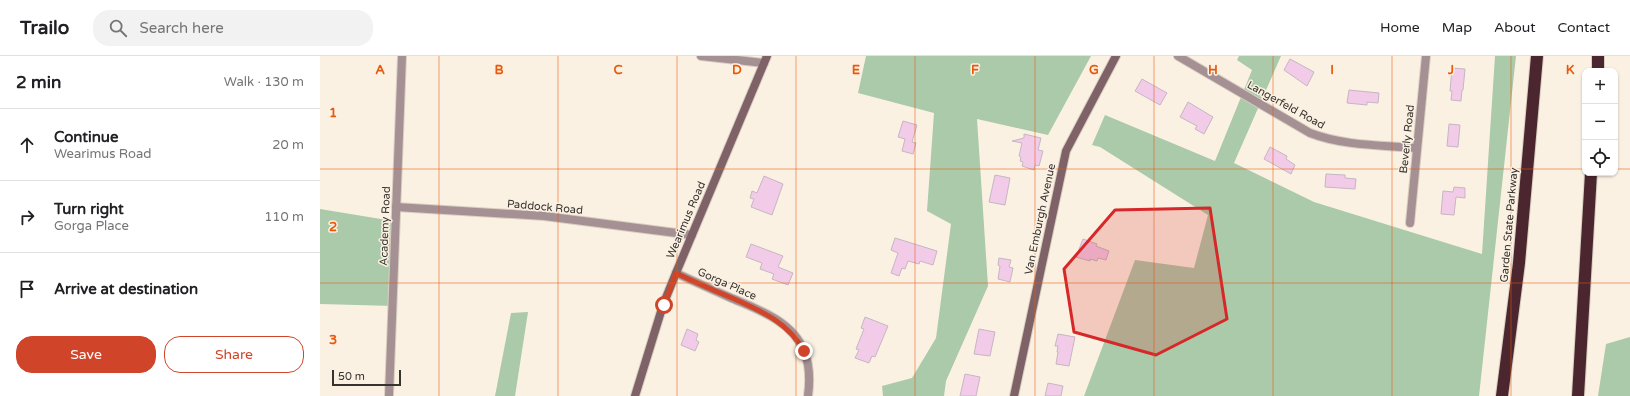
<!DOCTYPE html>
<html lang="en">
<head>
<meta charset="utf-8">
<style>
	body { margin:0; font-family:"Varela Round",sans-serif; background:#f2f2f2; color:#202124 }
	.controls { position:absolute; right:12px; top:12px; display:grid; overflow:hidden; border-radius:8px; box-shadow:0 1px 3px #0004 }
	.controls button { width:36px; height:36px; display:grid; place-items:center; padding:0; border:0; border-bottom:1px solid #e0e0e0; background:#fff; color:#202124; font:20px sans-serif }
	.scale { position:absolute; left:12px; bottom:10px; width:69px; box-sizing:border-box; padding-left:4px; border:2px solid #37332e; border-top:0; font-size:11px; line-height:14px; white-space:nowrap; color:#37332e; -webkit-text-stroke:3px #fbf1e3; paint-order:stroke }
	.stop { position:absolute; width:12px; height:12px; margin:-9px; border:3px solid #d04529; border-radius:50%; background:#fff }
	.stop.end { background:#d04529; border-color:#fff; box-shadow:0 1px 4px #0008 }
	.list { margin:0; padding:0; list-style:none }
	h2 { display:flex; justify-content:space-between; align-items:center; height:52px; margin:0; padding:0 16px; font-size:17px }
	h2 small { font-size:13px; font-weight:400; color:#757577 }
	.list li { display:grid; grid-template-columns:26px 1fr auto; gap:12px; align-items:center; box-sizing:border-box; height:72px; padding:0 16px; border-top:1px solid #e0e0e0 }
	.list b { display:block; font-size:15px; white-space:nowrap }
	.list p { margin:0; font-size:13px; white-space:nowrap; color:#757577 }
	.list em { font-size:13px; font-style:normal; color:#757577 }
	.actions { display:flex; gap:8px; padding:12px 16px }
	.actions a { flex:1; padding:9px 0; border:1px solid #d04529; border-radius:16px; text-align:center; font-size:14px; color:#d04529 }
	.actions .main { background:#d04529; color:#fff }
	.icon { flex:none; width:22px; height:22px; fill:none; stroke:currentColor; stroke-width:2; stroke-linecap:round; stroke-linejoin:round }
	.map { position:relative; flex:none; width:1310px; height:340px; overflow:hidden }
	header { display:flex; align-items:center; gap:24px; box-sizing:border-box; height:56px; padding:0 20px; background:#fff; border-bottom:1px solid #e0e0e0 }
	header strong { font-size:19px }
	nav { display:flex; gap:22px; margin-inline-start:auto; font-size:14px }
	.search { width:280px; height:36px; background:#f2f2f2; display:flex; align-items:center; gap:10px; box-sizing:border-box; padding:0 14px; border-radius:16px; color:#757577; font-size:15px }
	main { display:flex }
	aside { flex:1; background:#fff }
	.map>svg:first-child { display:block }
	.forest { fill:#aacaa9 }
	.building { fill:#f1cbe8; stroke:#c5b7c2 }
	.lines { fill:none; stroke-linecap:round; stroke-linejoin:round }
	.street-casing { stroke:#d8cfc2; stroke-width:10 }
	.secondary-casing { stroke:#d8cfc2; stroke-width:10 }
	.highway-casing { stroke:#d8cfc2; stroke-width:14 }
	.street { stroke:#a59094; stroke-width:8 }
	.secondary { stroke:#7f6267; stroke-width:8 }
	.highway { stroke:#4b262e; stroke-width:12 }
	.route { stroke:#d04529; stroke-width:5 }
	.marked { fill:#d62828; fill-opacity:0.2; stroke:#d62828; stroke-width:3; stroke-linejoin:round }
	.grid { fill:none; stroke:#e8590c; stroke-width:1; stroke-opacity:0.55 }
	.labels { text-anchor:middle; dominant-baseline:central; stroke-width:3; stroke-linejoin:round; paint-order:stroke }
	.street-label { font-size:11px; fill:#37332e; stroke:#fbf1e3 }
	.grid-label { font-size:13px; text-anchor:middle; font-weight:bold; fill:#e8590c; stroke:#fbf1e3; stroke-width:3; stroke-linejoin:round; paint-order:stroke }
</style>
</head>
<body>
<header>
<strong>Trailo</strong>
<div class="search"><svg class="icon" aria-label="search" viewBox="0 0 24 24"><circle cx="10" cy="10" r="6"/><path d="M15 15l6 6"/></svg>Search here</div>
<nav><a>Home</a><a>Map</a><a>About</a><a>Contact</a></nav>
</header>
<main>
<aside>
<h2>2 min<small>Walk · 130 m</small></h2>
<ul class="list">
<li><svg class="icon" aria-label="ahead" viewBox="0 0 24 24"><path d="M12 20V5M6 11l6-6 6 6"/></svg><div><b>Continue</b><p>Wearimus Road</p></div><em>20 m</em></li>
<li><svg class="icon" aria-label="right" viewBox="0 0 24 24"><path d="M7 20v-9h11M14 6l5 5-5 5"/></svg><div><b>Turn right</b><p>Gorga Place</p></div><em>110 m</em></li>
<li><svg class="icon" aria-label="arrive" viewBox="0 0 24 24"><path d="M6 21V4h12l-3 4 3 4H6"/></svg><div><b>Arrive at destination</b></div></li>
</ul>
<div class="actions"><a class="main">Save</a><a>Share</a></div>
</aside>
<div class="map">
<svg width="1310" height="340" viewBox="0 0 1310 340">
	<rect width="100%" height="100%" fill="#fbf1e3"/>
	<g class="forest">
		<path d="M546 0H771L728 79 657 63 668 230 626 325 624 340H563L562 330 592 322 616 282 631 168 607 155 614 57 538 37Z"/>
		<path d="M919 0H961L914 107 994 146 1162 198 1175 0H1196L1159 340H764L815 204 874 212 888 159 780 91 772 89 785 59 895 105 932 14 917 4Z"/>
		<path d="M0 153 79 166 74 250 0 248Z"/>
		<path d="M208 256 195 340H175L191 257Z"/>
		<path d="M1310 281V340H1278L1286 288Z"/>
	</g>
	<g class="building">
		<path d="M970 3 994 16 987 30 964 14Z"/>
		<path d="M1132 12 1145 13 1143 34H1142L1141 45 1131 44 1132 35H1130Z"/>
		<path d="M822 23 847 37 840 49 815 35Z"/>
		<path d="M1029 34 1059 37 1058 47 1047 46V49L1027 47Z"/>
		<path d="M868 46 893 61 884 78 875 73 877 70 860 61Z"/>
		<path d="M583 65 597 69 592 86 596 87 593 98 582 95 585 83 578 81Z"/>
		<path d="M1129 68 1140 69 1138 91 1127 90Z"/>
		<path d="M704 78 721 82 718 94 723 95 719 110 715 109 714 114 702 110 703 106 700 105 701 101 699 100 702 87 692 85 704 82Z"/>
		<path d="M950 91 967 100 966 103 975 109 971 118 944 103Z"/>
		<path d="M1006 118 1025 119V122L1036 123 1035 133 1005 131Z"/>
		<path d="M675 119 690 122 685 149 669 146Z"/>
		<path d="M444 120 463 128 452 159 431 151 434 143 430 142 432 135 437 137Z"/>
		<path d="M1134 131 1145 132V142L1136 141 1134 159 1121 158 1123 135 1133 136Z"/>
		<path d="M575 182 617 195 613 209 600 205 599 208 588 205 585 213 582 212 579 220 571 217 578 197 571 194Z"/>
		<path d="M763 183 777 188 776 190 789 195 786 204 778 202 777 205 770 203V205L756 201Z"/>
		<path d="M431 188 463 200 458 211 473 217 468 229 452 223 454 218 440 213 442 207 426 201Z"/>
		<path d="M679 202 691 204 689 211 693 212 690 226 678 223 680 210 678 209Z"/>
		<path d="M545 261 568 270 555 301 552 300 549 307 535 302 539 294 536 293 544 273 541 272Z"/>
		<path d="M367 273 378 278 376 284 379 286 375 295 361 289Z"/>
		<path d="M659 273 675 276 670 300 654 298Z"/>
		<path d="M738 278 755 281 749 310 736 308 738 296H737L738 290H735Z"/>
		<path d="M645 318 660 321 656 340H640Z"/>
		<path d="M728 327 743 330 741 340H725Z"/>
	</g>
	<g class="lines">
		<defs>
			<g id="street">
				<path d="M381 0 444 7"/>
				<path d="M858 0 990 77C1024 90 1061 89 1097 92"/>
				<path d="M76 151 224 160 372 179"/>
				<path d="M1090 167 1106 0"/>
				<path d="M356 217C373 225 391 233 409 241 436 253 472 264 484 295 490 309 490 325 488 340"/>
				<path d="M69 340 82 0"/>
			</g>
			<g id="secondary">
				<path d="M315 340 343 249 356 217 447 0"/>
				<path d="M694 340 746 95 796 0"/>
			</g>
			<g id="highway">
				<path d="M1278 15V0"/>
				<path d="M1182 340 1199 207 1217 0"/>
				<path d="M1258 340 1271 117"/>
			</g>
		</defs>
		<use href="#street" class="street-casing"/>
		<use href="#secondary" class="secondary-casing"/>
		<use href="#highway" class="highway-casing"/>
		<use href="#street" class="street"/>
		<use href="#secondary" class="secondary"/>
		<use href="#highway" class="highway"/>
	</g>
	<g class="lines">
		<path class="route" d="M344 249 356 217C374 226 393 234 412 242 441 255 468 266 484 295"/>
	</g>
	<path class="marked" d="M890 152 907 263 836 299 754 276 744 213 795 154Z"/>
	<path class="grid" d="M119 0V340M238 0V340M357 0V340M476 0V340M595 0V340M715 0V340M834 0V340M953 0V340M1072 0V340M1191 0V340M0 113H1265M1295 113H1310M0 227H1310"/>
	<g class="labels">
		<g class="street-label">
			<text transform="translate(966 49) rotate(29)">Langerfeld Road</text>
			<text transform="translate(1087 83) rotate(-84)">Beverly Road</text>
			<text transform="translate(225 151) rotate(5)">Paddock Road</text>
			<text transform="translate(720 163) rotate(-78)">Van Emburgh Avenue</text>
			<text transform="translate(366 164) rotate(-67)">Wearimus Road</text>
			<text transform="translate(1189 169) rotate(-85)">Garden State Parkway</text>
			<text transform="translate(65 170) rotate(-88)">Academy Road</text>
			<text transform="translate(407 228) rotate(24)">Gorga Place</text>
		</g>
	</g>
	<g class="grid-label">
		<text x="60" y="18">A</text>
		<text x="179" y="18">B</text>
		<text x="298" y="18">C</text>
		<text x="417" y="18">D</text>
		<text x="536" y="18">E</text>
		<text x="655" y="18">F</text>
		<text x="774" y="18">G</text>
		<text x="893" y="18">H</text>
		<text x="1012" y="18">I</text>
		<text x="1131" y="18">J</text>
		<text x="1250" y="18">K</text>
		<text x="13" y="61">1</text>
		<text x="13" y="175">2</text>
		<text x="13" y="288">3</text>
	</g>
</svg>
<div class="controls">
<button>+</button>
<button>−</button>
<button><svg class="icon" aria-label="locate" viewBox="0 0 24 24"><circle cx="12" cy="12" r="6"/><path d="M12 2v4M12 18v4M2 12h4M18 12h4"/></svg></button>
</div>
<div class="scale">50 m</div>
<div class="stop" style="left:344px;top:249px"></div>
<div class="stop end" style="left:484px;top:295px"></div>
</div>
</main>
</body>
</html>
